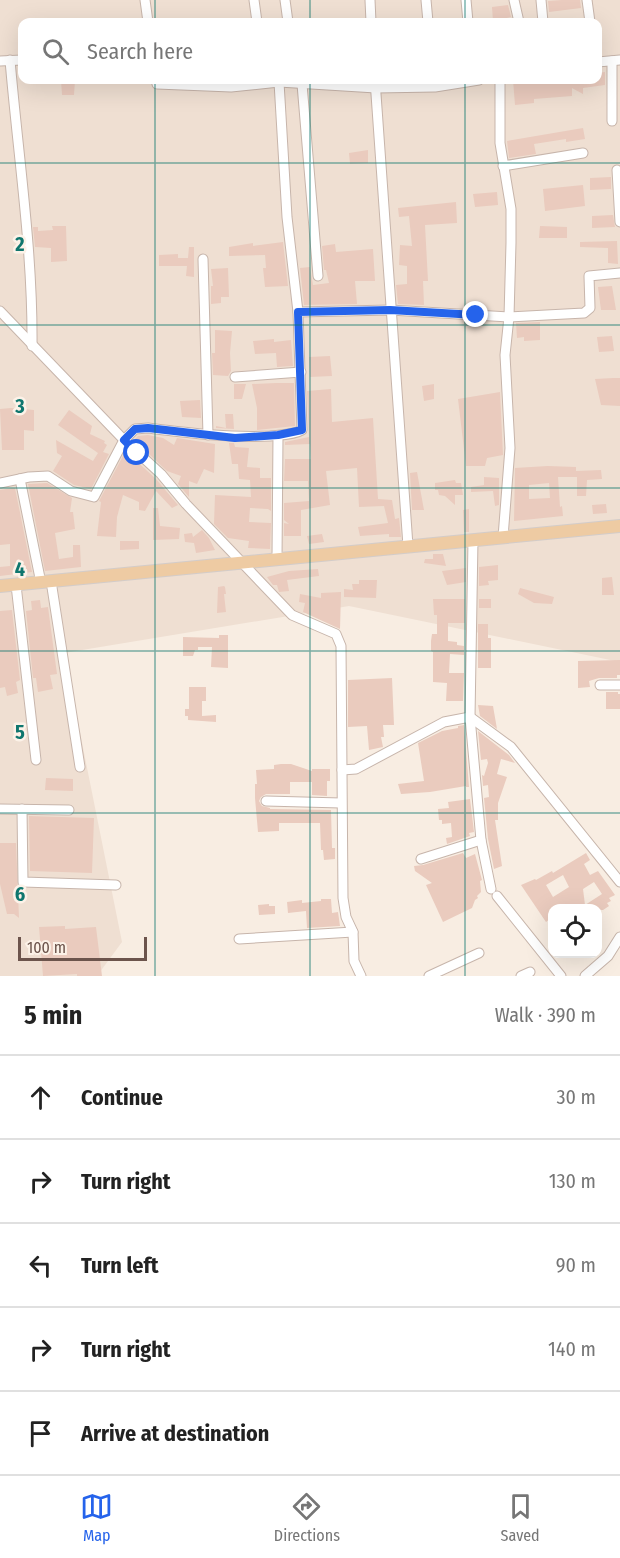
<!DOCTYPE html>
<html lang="en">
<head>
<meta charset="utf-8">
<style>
	body { margin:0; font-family:"Fira Sans Condensed",sans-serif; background:#f2f2f2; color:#222 }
	.controls { position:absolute; right:18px; bottom:18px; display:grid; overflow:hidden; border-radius:12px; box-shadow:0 6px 24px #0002 }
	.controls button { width:54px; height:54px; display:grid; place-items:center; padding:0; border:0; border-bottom:2px solid #e0e0e0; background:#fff; color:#222; font:30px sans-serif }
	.scale { position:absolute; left:18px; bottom:15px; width:129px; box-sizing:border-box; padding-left:6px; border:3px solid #6c544c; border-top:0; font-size:16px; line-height:21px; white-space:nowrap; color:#6c544c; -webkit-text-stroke:4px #fcf2e8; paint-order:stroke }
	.stop { position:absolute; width:18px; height:18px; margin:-14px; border:4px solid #2563eb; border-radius:50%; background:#fff }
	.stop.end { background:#2563eb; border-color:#fff; box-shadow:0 2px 6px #0008 }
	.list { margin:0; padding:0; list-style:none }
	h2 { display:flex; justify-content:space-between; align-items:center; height:78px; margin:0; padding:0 24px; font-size:26px }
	h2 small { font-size:20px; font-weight:400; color:#767676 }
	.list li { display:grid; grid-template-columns:39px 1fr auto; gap:18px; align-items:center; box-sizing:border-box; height:84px; padding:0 24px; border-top:2px solid #e0e0e0 }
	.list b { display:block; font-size:22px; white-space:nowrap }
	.list em { font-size:20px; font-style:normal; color:#767676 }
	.icon { flex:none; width:33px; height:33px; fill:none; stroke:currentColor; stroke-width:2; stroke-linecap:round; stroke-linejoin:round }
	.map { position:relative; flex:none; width:620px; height:976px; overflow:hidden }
	.search { position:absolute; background:#fff; box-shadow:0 6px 24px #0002; left:18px; right:18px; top:18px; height:66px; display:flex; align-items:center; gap:15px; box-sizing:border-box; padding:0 21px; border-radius:12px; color:#767676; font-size:22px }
	.sheet { height:498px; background:#fff }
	nav { display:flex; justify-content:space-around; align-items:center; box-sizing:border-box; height:84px; border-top:2px solid #e0e0e0; background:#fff; font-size:16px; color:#767676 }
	nav a { display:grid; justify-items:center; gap:3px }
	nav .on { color:#2563eb }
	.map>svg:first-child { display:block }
	.residential { fill:#efdfd2; fill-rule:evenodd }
	.building { fill:#eacbbe; fill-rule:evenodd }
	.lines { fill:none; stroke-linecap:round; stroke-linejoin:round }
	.minor-casing { stroke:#c7b5ab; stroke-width:11 }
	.major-casing { stroke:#d3ccc9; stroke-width:14 }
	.minor { stroke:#fff; stroke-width:9 }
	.major { stroke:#eecba3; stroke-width:12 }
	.route { stroke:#2563eb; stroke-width:8 }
	.grid { fill:none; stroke:#0f766e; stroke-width:1.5; stroke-opacity:0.55 }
	.grid-label { font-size:20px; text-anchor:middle; font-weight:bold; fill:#0f766e; stroke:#fcf2e8; stroke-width:5; stroke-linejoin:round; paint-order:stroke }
</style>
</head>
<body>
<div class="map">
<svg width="620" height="976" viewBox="0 0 620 976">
	<rect width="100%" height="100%" fill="#f8ede2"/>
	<path class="residential" d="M0 0H620V662L349 606 64 653 122 942 97 976H0ZM22 22H598V80H22Z"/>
	<g class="building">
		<path d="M562 0H580L581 8 549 12 548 1Z"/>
		<path d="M508 5 511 17 493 21 492 7Z"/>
		<path d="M605 72V85L583 88V94L572 88V96L534 99V103L515 105 513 80H597V73Z"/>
		<path d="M61 80H75L74 95H62Z"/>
		<path d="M583 128 585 139 566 142V139L534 144 536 154 509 158 507 141Z"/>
		<path d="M368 150V163L350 164 349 153Z"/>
		<path d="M611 177V189L590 190V178Z"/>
		<path d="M583 185 585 206 545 211 543 189Z"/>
		<path d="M497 192 498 205 475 207 473 194Z"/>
		<path d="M456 202 457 223 425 225 428 281H423L424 305 398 304 396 285 407 284V266L399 265 400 245 412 246 409 216 399 217 398 208Z"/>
		<path d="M613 215 615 227 592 228V216Z"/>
		<path d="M52 226H66L67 261 51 262V248L35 247 33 227H38V231L53 230Z"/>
		<path d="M540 226 567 227V238H539Z"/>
		<path d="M617 241 618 264 608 263V248L580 247V242Z"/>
		<path d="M283 242 288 286 265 287 263 268H266L265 255 229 256V247L253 243V246Z"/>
		<path d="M335 244 336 252 373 249 375 281H355L357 304 304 305 300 268 310 267 313 285 329 283 326 270H324L322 246Z"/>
		<path d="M189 247H194V277L186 276 187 266H159V255L178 254V258H188Z"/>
		<path d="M228 268 229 297H221V303L211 304V286H213L211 269Z"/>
		<path d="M612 286 616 310H601L598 287Z"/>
		<path d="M540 322V340L524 341V337L517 338 516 323Z"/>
		<path d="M215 330 232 331 230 353 231 371 228 376 213 375 212 353H215Z"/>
		<path d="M612 336 614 351 599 352 597 337Z"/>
		<path d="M274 339V342L291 340 293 366 277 367 276 353 255 354 253 341Z"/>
		<path d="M330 356 332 376 310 377 309 357Z"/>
		<path d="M613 378H620V406L601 405 595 379Z"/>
		<path d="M276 383H294L295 426 257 430V408L252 384Z"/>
		<path d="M234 384H246L242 399H234Z"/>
		<path d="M434 384V399L424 401 422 386Z"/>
		<path d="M331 389 332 422 373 418 378 499 392 500 395 519 399 518 401 537H389V534L360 536 358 527 388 523 384 506 359 507 357 468 326 471 330 505 301 510V536H284V523L289 524 284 520V503L309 501 308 481H284L285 459H311L310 444 285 445V442L309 437 307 391Z"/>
		<path d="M500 392 503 455 487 458 485 466H466L458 399Z"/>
		<path d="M200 400 201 418 182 417 180 401Z"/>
		<path d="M11 408 34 410V431L24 430V450H2L0 409Z"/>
		<path d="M69 410 92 426 90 434 105 441 104 443 107 445 103 452 109 454 91 489 74 485 53 471 62 456 57 453 56 440 93 461 98 453 58 425Z"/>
		<path d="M225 414H233L234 429 216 428V426L226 428Z"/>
		<path d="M148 435 163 438 174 445 177 438 215 444 214 473 204 469 197 484 189 481V497L178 484 181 476 167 471 134 440 138 436Z"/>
		<path d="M229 443H234L235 447 249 448 247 467 260 468V478H271V511L268 509 250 508 249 522 271 523 270 549 248 548 249 541 228 538 214 524 215 495 251 497 250 480 239 479 238 464H232Z"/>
		<path d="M124 454 131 458V456L156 479 178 505 172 508 156 491 145 511 139 510V502L123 495 117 517 116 537 97 536 101 502 99 501Z"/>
		<path d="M548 466 576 467V471L601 470 602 479 587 480 586 496H577V477H558L560 507 562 506 563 516 514 521 515 468ZM549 483 550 498 529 499V485Z"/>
		<path d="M417 472 424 510H412L410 473Z"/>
		<path d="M484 477 499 478V505L495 506 493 491 471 492V487L484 485Z"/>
		<path d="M455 480 456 483H461L463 495H455V505L445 496 439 495 438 490H435V483Z"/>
		<path d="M47 483 72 498 70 512H73L75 529 55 533 59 559 73 557V545H80L81 567 45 571 28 484Z"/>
		<path d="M12 488H15L32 572 0 576V567L10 566V544L0 545V490Z"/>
		<path d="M606 504 607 513 593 514 592 505Z"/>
		<path d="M153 508H158L160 526 180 528 179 539 153 540Z"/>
		<path d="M469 509V532H464L463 510Z"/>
		<path d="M202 530 209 538 215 550 196 553 194 543 185 542 184 534 192 533 193 537Z"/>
		<path d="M322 534 324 542 309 544 307 536Z"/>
		<path d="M120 541H139V549L120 550Z"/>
		<path d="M433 554H443L446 566 424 563 425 559H433Z"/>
		<path d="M498 565V580L488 581 489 585 479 586V567Z"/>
		<path d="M466 568V582L447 585 442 571Z"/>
		<path d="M318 569 319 576 287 580 289 591 279 592 277 585H273L267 577 289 571Z"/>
		<path d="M612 577 614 595H602V578Z"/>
		<path d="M359 580H377L376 598 344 597V589L353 590 352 584H359Z"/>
		<path d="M224 586 225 587 226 594H224L226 612 217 613 218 587Z"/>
		<path d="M520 588 554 597 552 604 534 603 518 594Z"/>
		<path d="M341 592 340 629 303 612 305 603 299 602 300 594 321 598V593Z"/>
		<path d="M433 599H465V623H448V641L457 642V645L464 646V655L450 654 449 673H464L463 701H446L447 683 433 682V652L431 651V641L432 634H437V615H434Z"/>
		<rect x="479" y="599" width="12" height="9"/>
		<path d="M40 600 41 608 48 607 57 674 50 675 53 689 38 692 36 678H33L26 611 32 610 31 601Z"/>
		<path d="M12 610 20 680 16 682 18 693 7 696 5 687 0 688V611Z"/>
		<path d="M478 624H488V638H491V668H478Z"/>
		<path d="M219 635H228V668L211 667 212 647H198V650H195L193 656H183V637L219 638Z"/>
		<path d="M620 660V675H617V678H599L589 681 590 687 578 688V661Z"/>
		<path d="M392 678 394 725H383L384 737H381L383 747 369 750 367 726 348 727V680Z"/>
		<path d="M189 687H206V701H202V716L216 715V722L188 720V716H185V709H189Z"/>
		<path d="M606 692H618V694H620V709H606Z"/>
		<path d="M478 705 493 706 497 729 480 716Z"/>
		<path d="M464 725 469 787H466V786L430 792 401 794 398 784 424 781 418 743 442 731 458 728V726Z"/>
		<path d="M478 731 509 755 515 763 501 759 497 774 507 777 498 803V820H495L502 866 494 869 488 839 484 798 489 797 488 785 483 786 482 775 484 776 488 763 487 759 481 760Z"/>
		<path d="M281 764H291L312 771V769H330V781H327V796L312 795V782H290V794H266L261 797 259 801 262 806 270 808V809L331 810 332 848H335V859L324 860 323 850H321L320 823H279V831L258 832 255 798V784H257L256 770 274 769V765Z"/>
		<path d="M46 778 73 779V791L45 790Z"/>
		<path d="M470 799 474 832 469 833 470 836 447 844 446 838 452 837 451 823 442 824V820H439L438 809 449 808 448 802Z"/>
		<path d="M29 816 94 818 92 873 30 871Z"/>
		<path d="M0 843H16L19 918 14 914H7L0 884Z"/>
		<path d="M463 853 466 858 475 854 482 880 480 881 481 892 477 896 478 898 475 900 472 908 443 922 426 885 432 883 415 871 414 866 423 865Z"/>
		<path d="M586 853 590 860 584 864 590 875 598 871 615 895 609 898 611 901 607 903 609 906 603 910 552 909V917L546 922 521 885 535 879 536 880 552 871 553 873ZM563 875 569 887 553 897 546 885ZM594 882 602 894 585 905 583 889Z"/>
		<path d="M321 899H331L332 913 338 912 340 926 307 928 306 911 288 913 287 902 302 900V903L321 901Z"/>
		<path d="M269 904V906H275V914L259 915 258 905Z"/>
		<path d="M65 926V929L96 927 102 976H77V974L43 976 39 927Z"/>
	</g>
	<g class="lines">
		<defs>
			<g id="minor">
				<path d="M145 0 148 22"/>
				<path d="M254 0 257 22"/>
				<path d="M285 0 288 22"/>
				<path d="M370 0 371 22"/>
				<path d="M426 0 428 22"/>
				<path d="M466 0 468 22"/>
				<path d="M514 0 519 22"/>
				<path d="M541 0 543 22"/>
				<path d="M587 0 590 22"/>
				<path d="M10 60C18 155 33 251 32 346"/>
				<path d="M0 61 22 60"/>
				<path d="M598 62 620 60"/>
				<path d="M156 80 157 84 231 87 279 82 376 88 435 87 479 80"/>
				<path d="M375 80 408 546"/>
				<path d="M500 80V143L511 209V243L509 317 505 355 510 448 503 537"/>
				<path d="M302 84 318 276"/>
				<path d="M612 121V61"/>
				<path d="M503 166 583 153"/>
				<path d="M617 170 620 222"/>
				<path d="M203 259 208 435"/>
				<path d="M0 311 124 440 161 474 186 504 292 615 336 634 341 646 343 898 346 917 353 932 354 961 361 976"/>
				<path d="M298 312 390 310 509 317 584 313 590 308 589 276 620 273"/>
				<path d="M235 377 301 372"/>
				<path d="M20 479 41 583"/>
				<path d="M0 483 29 477 48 476 71 491 94 497 124 440 135 429 148 428C189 433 229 438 270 436 280 435 294 435 302 430L298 312 287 217 279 82"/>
				<path d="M473 540 470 717 481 840 491 889"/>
				<path d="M277 559 278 436"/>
				<path d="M51 581 80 767"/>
				<path d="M16 585 36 760"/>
				<path d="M600 685H620"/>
				<path d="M342 770 356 769 444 722 470 717 511 747 620 882"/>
				<path d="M266 801 341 803"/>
				<path d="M0 809 69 810"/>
				<path d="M22 809 23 882 116 885"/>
				<path d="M421 859 481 840"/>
				<path d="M497 896 561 976"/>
				<path d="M239 939 353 932"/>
				<path d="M429 976 479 953"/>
				<path d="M521 976 530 972"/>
				<path d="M585 976 608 956 620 937"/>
			</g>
			<path id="major" d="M0 586 620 526"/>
		</defs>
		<use href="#minor" class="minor-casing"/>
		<use href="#major" class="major-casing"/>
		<use href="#minor" class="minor"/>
		<use href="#major" class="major"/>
	</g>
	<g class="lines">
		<path class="route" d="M137 453 124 440 135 429 148 428 235 438 278 435 302 430 298 312 390 310 476 315"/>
	</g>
	<path class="grid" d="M155 0V22M310 0V22M465 0V22M155 80V976M310 80V976M465 80V976M0 163H620M0 325H620M0 488H620M0 651H620M0 813H620"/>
	<g class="grid-label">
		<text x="20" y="251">2</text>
		<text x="20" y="413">3</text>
		<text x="20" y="576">4</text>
		<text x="20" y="739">5</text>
		<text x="20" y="901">6</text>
	</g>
</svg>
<div class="controls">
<button><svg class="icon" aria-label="locate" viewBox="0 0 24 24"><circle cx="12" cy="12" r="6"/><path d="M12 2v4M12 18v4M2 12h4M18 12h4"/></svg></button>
</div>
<div class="scale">100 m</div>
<div class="stop" style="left:137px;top:453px"></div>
<div class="stop end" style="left:476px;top:315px"></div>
<div class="search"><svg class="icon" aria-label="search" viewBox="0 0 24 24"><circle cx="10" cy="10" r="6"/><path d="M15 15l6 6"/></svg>Search here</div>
</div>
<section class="sheet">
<h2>5 min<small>Walk · 390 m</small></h2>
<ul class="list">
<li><svg class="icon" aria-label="ahead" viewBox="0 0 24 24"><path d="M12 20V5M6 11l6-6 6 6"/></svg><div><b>Continue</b></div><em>30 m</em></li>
<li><svg class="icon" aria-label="right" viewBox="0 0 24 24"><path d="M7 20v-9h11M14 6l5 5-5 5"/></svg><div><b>Turn right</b></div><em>130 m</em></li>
<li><svg class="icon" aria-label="left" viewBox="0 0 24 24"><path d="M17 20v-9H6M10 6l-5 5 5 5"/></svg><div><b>Turn left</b></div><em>90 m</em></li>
<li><svg class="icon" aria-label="right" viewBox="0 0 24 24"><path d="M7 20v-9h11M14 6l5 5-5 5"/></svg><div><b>Turn right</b></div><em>140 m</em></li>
<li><svg class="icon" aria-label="arrive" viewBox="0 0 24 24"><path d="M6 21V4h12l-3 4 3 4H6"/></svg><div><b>Arrive at destination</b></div></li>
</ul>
</section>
<nav>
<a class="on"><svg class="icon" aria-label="map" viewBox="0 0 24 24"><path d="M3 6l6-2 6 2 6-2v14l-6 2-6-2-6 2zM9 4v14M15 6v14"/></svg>Map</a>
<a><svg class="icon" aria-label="directions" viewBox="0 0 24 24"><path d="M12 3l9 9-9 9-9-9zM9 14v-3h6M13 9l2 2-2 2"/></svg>Directions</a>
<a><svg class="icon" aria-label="saved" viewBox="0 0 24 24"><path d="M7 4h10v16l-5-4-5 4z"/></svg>Saved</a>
</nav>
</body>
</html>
